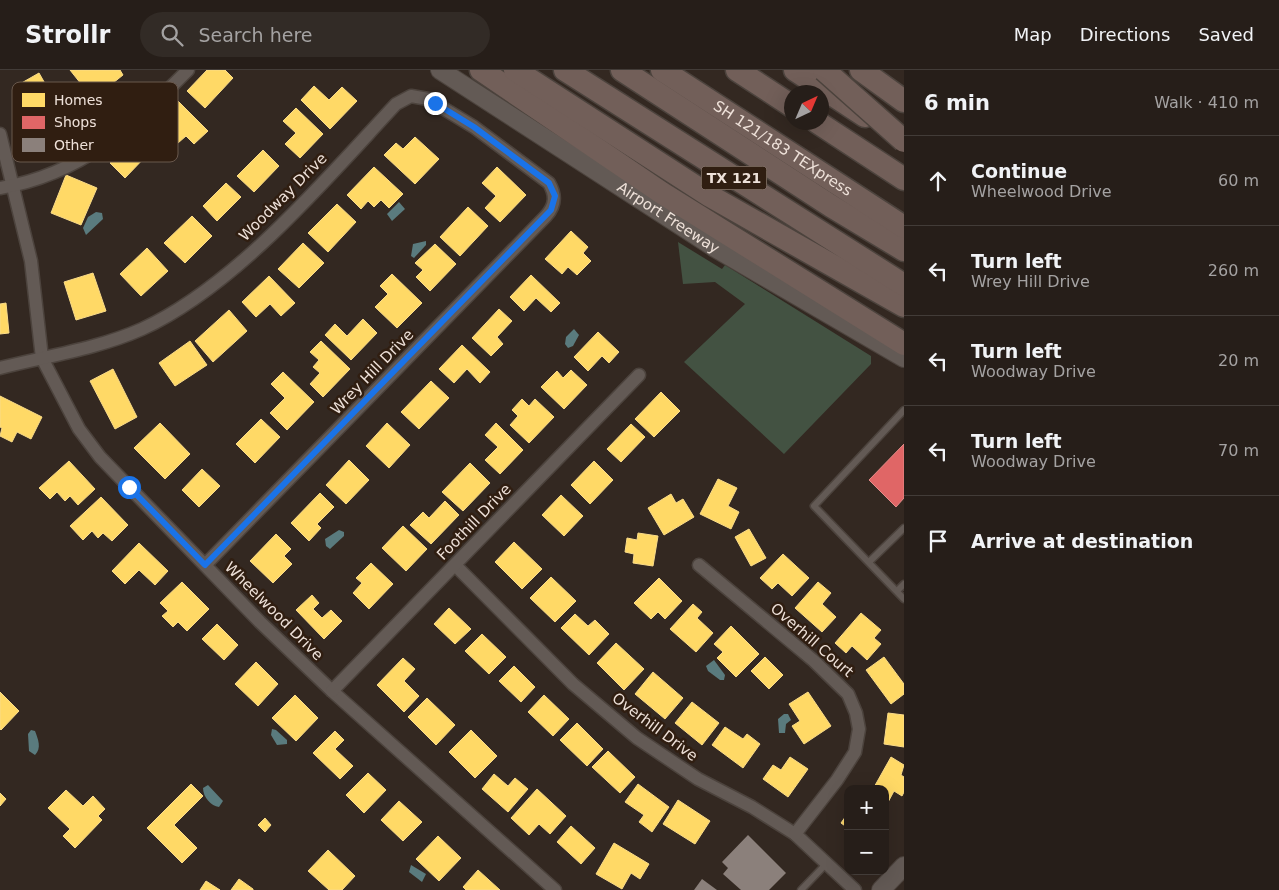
<!DOCTYPE html>
<html lang="en">
<head>
<meta charset="utf-8">
<style>
	body { margin:0; font-family:"DejaVu Sans",sans-serif; background:#322b26; color:#f1f3f6 }
	.controls { position:absolute; right:15px; bottom:15px; display:grid; overflow:hidden; border-radius:10px; box-shadow:0 5px 20px #0002 }
	.controls button { width:45px; height:45px; display:grid; place-items:center; padding:0; border:0; border-bottom:1px solid #423c38; background:#261e19; color:#f1f3f6; font:25px sans-serif }
	.compass { position:absolute; left:784px; top:15px; width:45px; height:45px; border-radius:50%; background:#261e19; box-shadow:0 5px 20px #0002; rotate:44deg }
	.stop { position:absolute; width:15px; height:15px; margin:-11px; border:4px solid #1a73e8; border-radius:50%; background:#fff }
	.stop.end { background:#1a73e8; border-color:#fff; box-shadow:0 1px 5px #0008 }
	.list { margin:0; padding:0; list-style:none }
	h2 { display:flex; justify-content:space-between; align-items:center; height:65px; margin:0; padding:0 20px; font-size:21px }
	h2 small { font-size:16px; font-weight:400; color:#a4a2a2 }
	.list li { display:grid; grid-template-columns:32px 1fr auto; gap:15px; align-items:center; box-sizing:border-box; height:90px; padding:0 20px; border-top:1px solid #423c38 }
	.list b { display:block; font-size:19px; white-space:nowrap }
	.list p { margin:0; font-size:16px; white-space:nowrap; color:#a4a2a2 }
	.list em { font-size:16px; font-style:normal; color:#a4a2a2 }
	.icon { flex:none; width:28px; height:28px; fill:none; stroke:currentColor; stroke-width:2; stroke-linecap:round; stroke-linejoin:round }
	.map { position:relative; flex:none; width:904px; height:820px; overflow:hidden }
	header { display:flex; align-items:center; gap:30px; box-sizing:border-box; height:70px; padding:0 25px; background:#261e19; border-bottom:1px solid #423c38 }
	header strong { font-size:24px }
	nav { display:flex; gap:28px; margin-inline-start:auto; font-size:18px }
	.search { width:350px; height:45px; background:#322b26; display:flex; align-items:center; gap:12px; box-sizing:border-box; padding:0 18px; border-radius:28px; color:#a4a2a2; font-size:19px }
	main { display:flex }
	aside { flex:1; background:#261e19 }
	.map>svg:first-child { display:block }
	.green { fill:#435242 }
	.water { fill:#5a7b7e }
	.homes { fill:#ffd966; stroke:#fadb88 }
	.shops { fill:#e06666; stroke:#e48b88 }
	.building { fill:#8b807b }
	.lines { fill:none; stroke-linecap:round; stroke-linejoin:round }
	.lane-casing { stroke:#4c433d; stroke-width:9 }
	.street-casing { stroke:#4c433d; stroke-width:15 }
	.secondary-casing { stroke:#4c433d; stroke-width:20 }
	.highway-casing { stroke:#4c433d; stroke-width:25 }
	.lane { stroke:#635a55; stroke-width:6 }
	.street { stroke:#635a55; stroke-width:12 }
	.secondary { stroke:#635a55; stroke-width:18 }
	.highway { stroke:#725f59; stroke-width:22 }
	.highway-bridge-casing { stroke:#4c433d; stroke-width:25; stroke-linecap:butt }
	.highway-bridge { stroke:#725f59; stroke-width:22 }
	.route { stroke:#1a73e8; stroke-width:6 }
	.labels { text-anchor:middle; dominant-baseline:central; stroke-width:5; stroke-linejoin:round; paint-order:stroke }
	.shield { fill:#301e11; stroke:#b5a69d; stroke-width:1 }
	.shield-label { font-size:14px; font-weight:bold; fill:#eee1d9 }
	.street-label { font-size:15px; fill:#eee1d9; stroke:#301e11 }
	.key { fill:#301e11; stroke:#69584d; stroke-width:1 }
	.key-label { font-size:14px; fill:#eee1d9 }
</style>
</head>
<body>
<header>
<strong>Strollr</strong>
<div class="search"><svg class="icon" aria-label="search" viewBox="0 0 24 24"><circle cx="10" cy="10" r="6"/><path d="M15 15l6 6"/></svg>Search here</div>
<nav><a>Map</a><a>Directions</a><a>Saved</a></nav>
</header>
<main>
<div class="map">
<svg width="904" height="820" viewBox="0 0 904 820">
	<rect width="100%" height="100%" fill="#332821"/>
	<path class="green" d="M678 172 722 199 725 195 871 286V294L784 384 684 292 745 234 715 212 683 214Z"/>
	<g class="water">
		<path d="M399 132 405 139 392 151 387 144Z"/>
		<path d="M96 142 102 143 103 149 86 165 83 158 88 147Z"/>
		<path d="M426 171V175L414 188 411 186 413 174Z"/>
		<path d="M574 259 579 265 573 276 568 278 565 274 566 267Z"/>
		<path d="M339 460 344 462V466L330 479 326 476 325 469Z"/>
		<path d="M714 590 725 605 724 610H720L708 601 706 596Z"/>
		<path d="M784 644H788L791 650 786 654 785 663H779L778 649Z"/>
		<path d="M272 659 276 660 287 670V674L277 675 271 665Z"/>
		<path d="M31 660 35 661C38 669 42 678 35 685L29 681 28 664Z"/>
		<path d="M208 715 223 731 219 737C211 736 203 727 203 718Z"/>
		<path d="M411 795 426 804 422 812 409 802Z"/>
	</g>
	<g class="homes">
		<path d="M70 0H120L123 5 93 29Z"/>
		<path d="M207 0H225L233 8 205 38 187 21Z"/>
		<path d="M39 3 63 45 42 57 18 15Z"/>
		<path d="M314 16 329 30 342 17 357 31 330 59 301 30Z"/>
		<path d="M178 31 208 61 194 74 186 66 178 73 172 67 166 74 150 58Z"/>
		<path d="M296 38 323 64 300 88 285 74 296 63 283 51Z"/>
		<path d="M415 67 439 89 415 114 384 85 396 73 403 79Z"/>
		<path d="M133 69 148 84 125 108 110 93Z"/>
		<path d="M263 80 279 96 254 122 237 106Z"/>
		<path d="M374 97 403 124 389 138 381 130 374 137 368 131 361 139 347 125Z"/>
		<path d="M497 97 526 125 500 152 485 138 496 126 482 113Z"/>
		<path d="M66 105 97 118 81 155 51 143Z"/>
		<path d="M226 113 241 127 217 151 203 136Z"/>
		<path d="M337 134 356 152 328 182 308 163Z"/>
		<path d="M468 137 488 156 460 186 440 167Z"/>
		<path d="M192 146 212 166 185 193 164 173Z"/>
		<path d="M571 161 588 177 583 183 591 191 577 205 568 197 562 204 545 189Z"/>
		<path d="M303 173 324 193 299 218 278 199Z"/>
		<path d="M435 174 456 194 430 221 416 207 423 200 415 193Z"/>
		<path d="M147 178 168 201 141 226 120 204Z"/>
		<path d="M93 203 106 241 76 250 64 212Z"/>
		<path d="M392 204 422 233 397 258 375 237 388 224 380 216Z"/>
		<path d="M531 205 560 233 551 242 536 228 524 241 510 227Z"/>
		<path d="M269 206 295 233 281 246 270 234 256 247 242 232Z"/>
		<path d="M6 233 9 263 0 264V234Z"/>
		<path d="M499 239 512 251 497 267 503 274 491 286 472 268Z"/>
		<path d="M229 240 247 261 213 292 195 271Z"/>
		<path d="M363 249 377 263 351 290 325 265 335 254 347 266Z"/>
		<path d="M598 262 619 282 609 293 602 286 588 301 574 287Z"/>
		<path d="M190 271 207 295 175 316 159 293Z"/>
		<path d="M321 271 350 299 323 327 310 314 320 303 313 297 319 290 310 282Z"/>
		<path d="M462 275 490 302 480 313 467 299 454 313 439 299Z"/>
		<path d="M113 299 137 347 115 359 90 311Z"/>
		<path d="M571 300 587 315 564 339 541 317 557 301 563 308Z"/>
		<path d="M283 302 314 332 287 360 270 343 285 328 271 314Z"/>
		<path d="M431 311 449 328 419 359 401 342Z"/>
		<path d="M661 322 680 341 654 367 635 349Z"/>
		<path d="M0 326 42 347 31 369 17 362 12 372 0 366 2 358 0 357Z"/>
		<path d="M522 329 529 336 535 329 554 347 529 373 510 355 518 346 512 340Z"/>
		<path d="M261 349 280 367 255 393 236 374Z"/>
		<path d="M160 353 190 384 165 409 134 378Z"/>
		<path d="M387 353 410 375 389 398 366 376Z"/>
		<path d="M496 353 523 380 500 404 485 390 498 377 485 365Z"/>
		<path d="M631 354 645 367 621 392 607 379Z"/>
		<path d="M349 390 369 410 346 434 326 415Z"/>
		<path d="M69 391 95 419 78 435 70 426 65 431 57 422 50 429 39 418Z"/>
		<path d="M594 391 613 410 590 434 571 415Z"/>
		<path d="M470 393 490 413 463 441 442 422Z"/>
		<path d="M202 399 220 416 199 437 182 420Z"/>
		<path d="M718 409 737 418 728 436 739 442 731 459 700 444Z"/>
		<path d="M320 423 334 437 317 454 321 458 309 471 291 453Z"/>
		<path d="M671 424 676 433 683 429 694 447 664 465 648 438Z"/>
		<path d="M561 425 583 446 564 466 542 445Z"/>
		<path d="M101 427 128 455 112 471 103 463 98 468 92 461 83 470 70 456Z"/>
		<path d="M445 431 459 445 431 474 410 455 423 442 429 448Z"/>
		<path d="M403 456 427 479 406 501 382 478Z"/>
		<path d="M749 459 766 488 751 496 735 467Z"/>
		<path d="M638 463 658 466 653 496 633 493 634 484 625 482 627 468 637 470Z"/>
		<path d="M276 464 291 479 284 486 292 494 273 513 250 491Z"/>
		<path d="M514 472 542 499 522 519 495 492Z"/>
		<path d="M139 473 168 501 155 515 139 500 125 514 112 501Z"/>
		<path d="M783 484 809 508 792 526 778 513 772 519 760 508Z"/>
		<path d="M371 493 393 514 369 539 353 523 362 513 356 508Z"/>
		<path d="M551 507 576 531 555 552 530 528Z"/>
		<path d="M659 508 682 531 665 549 658 542 651 549 634 533Z"/>
		<path d="M182 512 209 539 187 561 178 552 173 557 162 546 168 541 160 533Z"/>
		<path d="M818 512 831 523 822 534 836 547 822 562 795 538Z"/>
		<path d="M312 525 319 533 313 539 322 548 331 540 342 551 324 569 296 540Z"/>
		<path d="M693 534 702 542 697 548 713 563 696 582 670 559Z"/>
		<path d="M449 538 471 559 455 574 434 554Z"/>
		<path d="M861 543 881 560 874 568 881 574 867 590 852 576 846 583 835 573Z"/>
		<path d="M575 544 588 556 595 550 609 564 589 585 561 558Z"/>
		<path d="M217 554 238 575 224 590 202 569Z"/>
		<path d="M731 556 759 584 736 607 717 588 723 582 714 574Z"/>
		<path d="M482 564 506 587 489 604 465 581Z"/>
		<path d="M616 573 644 599 624 620 597 593Z"/>
		<path d="M765 587 783 605 769 619 751 601Z"/>
		<path d="M884 587 904 614V624L891 634 866 600Z"/>
		<path d="M403 588 415 599 404 611 419 626 404 642 377 615Z"/>
		<path d="M256 592 278 614 258 636 235 614Z"/>
		<path d="M514 596 535 617 521 632 499 611Z"/>
		<path d="M653 602 683 628 665 649 635 624Z"/>
		<path d="M0 622 19 641 1 660 0 659Z"/>
		<path d="M808 622 831 656 804 674 792 656 800 651 789 634Z"/>
		<path d="M295 625 318 648 296 671 272 648Z"/>
		<path d="M544 625 569 649 553 666 528 642Z"/>
		<path d="M427 628 455 655 436 675 408 647Z"/>
		<path d="M692 632 719 653 702 675 675 653Z"/>
		<path d="M888 643 904 645V677L884 674Z"/>
		<path d="M577 653 603 679 587 696 560 670Z"/>
		<path d="M725 657 743 669 747 664 760 674 743 698 712 675Z"/>
		<path d="M471 660 497 686 475 708 449 682Z"/>
		<path d="M335 661 344 670 335 679 353 696 340 709 313 683Z"/>
		<path d="M608 681 635 707 620 723 592 697Z"/>
		<path d="M790 687 808 699 788 727 763 709 773 695 781 700Z"/>
		<path d="M891 687 904 695 901 705 904 707V722L902 726 894 721 886 736 885 719H873Z"/>
		<path d="M368 703 386 720 364 743 346 725Z"/>
		<path d="M494 704 508 716 515 708 528 719 508 742 482 719Z"/>
		<path d="M191 714 203 726 174 755 197 778 182 793 147 758Z"/>
		<path d="M638 714 669 737 652 762 639 752 644 745 625 732Z"/>
		<path d="M537 719 566 746 550 764 539 754 529 765 511 748Z"/>
		<path d="M66 720 83 736 93 726 105 739 98 746 102 750 75 778 63 766 70 759 48 738Z"/>
		<path d="M0 723 6 729 0 736Z"/>
		<path d="M678 730 710 751 695 774 663 754Z"/>
		<path d="M399 731 422 752 403 771 381 750Z"/>
		<path d="M848 743V758L841 753Z"/>
		<path d="M265 748 271 755 265 762 258 755Z"/>
		<path d="M571 756 595 778 581 794 557 772Z"/>
		<path d="M438 766 461 788 439 811 416 789Z"/>
		<path d="M614 773 649 794 640 809 631 803 622 819 596 804Z"/>
		<path d="M328 780 355 806 342 820H329L308 801Z"/>
		<path d="M478 800 500 820H466L463 817Z"/>
		<path d="M239 809 253 819V820H231Z"/>
		<path d="M206 811 220 820H200Z"/>
	</g>
	<path class="shops" d="M904 374V428L896 437 869 410Z"/>
	<g class="building">
		<path d="M748 765 786 803 769 820H741L723 804 728 798 722 792Z"/>
		<path d="M702 809 717 820H694Z"/>
	</g>
	<g class="lines">
		<defs>
			<g id="lane">
				<path d="M904 340 814 436 904 529"/>
				<path d="M869 492 904 458"/>
				<path d="M897 521 904 514"/>
				<path d="M801 820 827 793"/>
			</g>
			<g id="street">
				<path d="M0 64 31 191 42 288 79 359 100 387 260 552 332 621 555 820"/>
				<path d="M0 118C83 104 131 57 188 0"/>
				<path d="M0 298C47 286 97 279 142 259 236 216 326 109 396 34L411 26 428 29 474 57 549 113C556 125 556 135 546 146L205 495"/>
				<path d="M455 495 573 614 637 668 698 709 752 737 795 764 855 820"/>
				<path d="M699 495 814 591 848 624 856 643 859 659 855 682 837 710 795 764"/>
				<path d="M332 621 639 305"/>
			</g>
			<g id="secondary">
				<path id="s1" d="M440 0 715 178 904 288"/>
				<path d="M881 820 904 796"/>
			</g>
			<g id="highway">
				<path d="M481 0 662 123 904 274"/>
				<path d="M515 0 710 126 904 236"/>
				<path d="M565 0 904 215"/>
				<path d="M622 0 831 136 904 180"/>
				<path id="s2" d="M662 0 904 157"/>
				<path d="M737 0 792 36"/>
				<path d="M795 0 865 46"/>
				<path d="M861 0 904 31"/>
				<path d="M817 52 904 109"/>
			</g>
		</defs>
		<use href="#lane" class="lane-casing"/>
		<use href="#street" class="street-casing"/>
		<use href="#secondary" class="secondary-casing"/>
		<use href="#highway" class="highway-casing"/>
		<use href="#lane" class="lane"/>
		<use href="#street" class="street"/>
		<use href="#secondary" class="secondary"/>
		<use href="#highway" class="highway"/>
		<defs>
			<path id="highway-bridge" d="M824 0 904 71"/>
		</defs>
		<use href="#highway-bridge" class="highway-bridge-casing"/>
		<use href="#highway-bridge" class="highway-bridge"/>
	</g>
	<g class="lines">
		<path class="route" d="M129 417 205 495 551 140 555 126 549 113 474 57 435 33"/>
	</g>
	<g class="labels">
		<rect class="shield" x="701.5" y="96.5" width="65" height="23" rx="4"/>
		<g class="shield-label">
			<text x="734" y="108">TX 121</text>
		</g>
		<g class="street-label">
			<text stroke="none"><textPath href="#s2" startOffset="144">SH 121/183 TEXpress</textPath></text>
			<text transform="translate(283 127) rotate(-45)">Woodway Drive</text>
			<text stroke="none"><textPath href="#s1" startOffset="272">Airport Freeway</textPath></text>
			<text transform="translate(372 302) rotate(-46)">Wrey Hill Drive</text>
			<text transform="translate(474 452) rotate(-46)">Foothill Drive</text>
			<text transform="translate(274 541) rotate(45)">Wheelwood Drive</text>
			<text transform="translate(812 570) rotate(41)">Overhill Court</text>
			<text transform="translate(655 657) rotate(37)">Overhill Drive</text>
		</g>
	</g>
	<rect x="12" y="12" width="166" height="80" rx="8" class="key"/>
	<rect x="22" y="23" width="23" height="14" fill="#ffd966"/>
	<rect x="22" y="46" width="23" height="13" fill="#e06666"/>
	<rect x="22" y="68" width="23" height="14" fill="#8b807b"/>
	<g class="key-label">
		<text x="54" y="35">Homes</text>
		<text x="54" y="57">Shops</text>
		<text x="54" y="80">Other</text>
	</g>
</svg>
<div class="controls">
<button>+</button>
<button>−</button>
</div>
<svg class="compass" viewBox="-18 -18 36 36"><path d="M0-13l5 13h-10z" fill="#e53935"/><path d="M0 13l5-13h-10z" fill="#a4a2a2"/></svg>
<div class="stop" style="left:129px;top:417px"></div>
<div class="stop end" style="left:435px;top:33px"></div>
</div>
<aside>
<h2>6 min<small>Walk · 410 m</small></h2>
<ul class="list">
<li><svg class="icon" aria-label="ahead" viewBox="0 0 24 24"><path d="M12 20V5M6 11l6-6 6 6"/></svg><div><b>Continue</b><p>Wheelwood Drive</p></div><em>60 m</em></li>
<li><svg class="icon" aria-label="left" viewBox="0 0 24 24"><path d="M17 20v-9H6M10 6l-5 5 5 5"/></svg><div><b>Turn left</b><p>Wrey Hill Drive</p></div><em>260 m</em></li>
<li><svg class="icon" aria-label="left" viewBox="0 0 24 24"><path d="M17 20v-9H6M10 6l-5 5 5 5"/></svg><div><b>Turn left</b><p>Woodway Drive</p></div><em>20 m</em></li>
<li><svg class="icon" aria-label="left" viewBox="0 0 24 24"><path d="M17 20v-9H6M10 6l-5 5 5 5"/></svg><div><b>Turn left</b><p>Woodway Drive</p></div><em>70 m</em></li>
<li><svg class="icon" aria-label="arrive" viewBox="0 0 24 24"><path d="M6 21V4h12l-3 4 3 4H6"/></svg><div><b>Arrive at destination</b></div></li>
</ul>
</aside>
</main>
</body>
</html>
